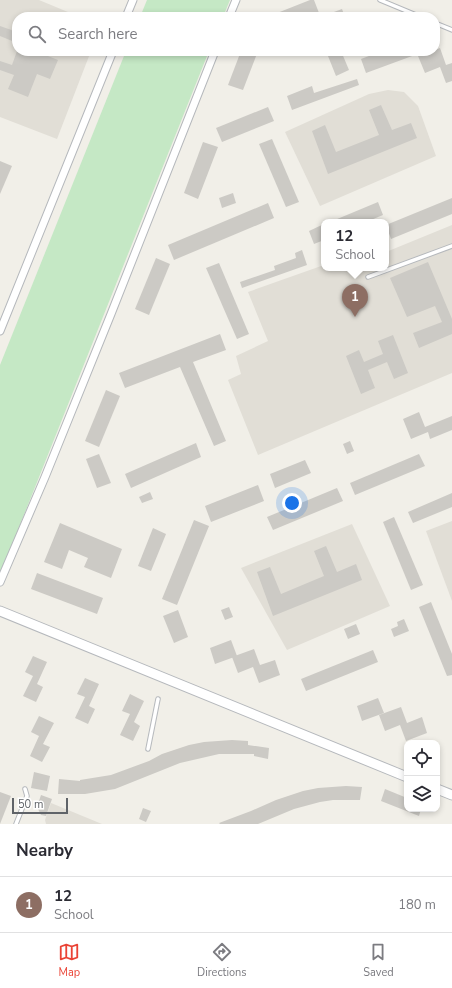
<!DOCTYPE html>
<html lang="en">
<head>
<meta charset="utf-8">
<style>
	body { margin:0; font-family:"Nunito Sans",sans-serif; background:#f7f7f7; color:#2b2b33 }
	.controls { position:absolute; right:12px; bottom:12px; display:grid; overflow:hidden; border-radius:8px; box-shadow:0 2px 6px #0003 }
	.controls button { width:36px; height:36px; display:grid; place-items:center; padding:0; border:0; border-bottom:1px solid #e1e1e2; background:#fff; color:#2b2b33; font:20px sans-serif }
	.scale { position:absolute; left:12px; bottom:10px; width:56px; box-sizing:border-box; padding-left:4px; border:2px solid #5f6368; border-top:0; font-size:11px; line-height:14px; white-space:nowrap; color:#5f6368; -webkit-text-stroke:3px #fff; paint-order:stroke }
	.you { position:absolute; left:292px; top:503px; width:14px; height:14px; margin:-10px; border:3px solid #fff; border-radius:50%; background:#1a73e8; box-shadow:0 0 0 6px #1a73e833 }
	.badge { display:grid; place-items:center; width:26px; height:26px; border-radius:50%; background:#ea4335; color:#fff; font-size:13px; font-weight:700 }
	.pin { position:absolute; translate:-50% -33px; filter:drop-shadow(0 1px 2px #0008) }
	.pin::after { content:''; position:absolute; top:21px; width:14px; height:12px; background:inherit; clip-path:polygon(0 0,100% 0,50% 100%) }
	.popup { position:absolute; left:321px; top:219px; width:68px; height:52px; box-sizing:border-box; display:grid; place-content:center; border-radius:8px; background:#fff; filter:drop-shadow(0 1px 3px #0005); font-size:13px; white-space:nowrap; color:#7c7c81 }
	.popup b { font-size:15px; color:#2b2b33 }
	.popup::after { content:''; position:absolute; left:50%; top:100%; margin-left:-8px; border:8px solid transparent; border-top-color:#fff }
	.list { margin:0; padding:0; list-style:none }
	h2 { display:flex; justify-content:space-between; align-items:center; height:52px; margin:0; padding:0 16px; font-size:17px }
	h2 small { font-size:13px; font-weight:400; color:#7c7c81 }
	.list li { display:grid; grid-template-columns:26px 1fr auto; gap:12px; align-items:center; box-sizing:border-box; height:56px; padding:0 16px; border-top:1px solid #e1e1e2 }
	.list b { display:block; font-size:15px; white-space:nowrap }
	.list p { margin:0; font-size:13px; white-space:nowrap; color:#7c7c81 }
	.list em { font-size:13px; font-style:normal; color:#7c7c81 }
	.icon { flex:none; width:22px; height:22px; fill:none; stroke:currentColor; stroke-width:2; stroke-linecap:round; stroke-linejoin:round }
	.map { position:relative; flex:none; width:452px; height:824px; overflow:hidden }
	.search { position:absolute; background:#fff; box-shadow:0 2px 6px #0003; left:12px; right:12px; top:12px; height:44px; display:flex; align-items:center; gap:10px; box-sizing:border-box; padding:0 14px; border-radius:16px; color:#7c7c81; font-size:15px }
	.sheet { height:108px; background:#fff }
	nav { display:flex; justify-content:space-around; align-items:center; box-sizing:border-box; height:56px; border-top:1px solid #e1e1e2; background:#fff; font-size:11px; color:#7c7c81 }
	nav a { display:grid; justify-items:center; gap:2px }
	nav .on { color:#ea4335 }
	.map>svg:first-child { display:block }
	.education { fill:#e1ded6 }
	.green { fill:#c5e8c5 }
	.building { fill:#cccac5 }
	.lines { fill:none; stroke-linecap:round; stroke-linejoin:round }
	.service-casing { stroke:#b5b8bc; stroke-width:5.5 }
	.minor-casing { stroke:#b5b8bc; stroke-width:9 }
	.tertiary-casing { stroke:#b5b8bc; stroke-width:11 }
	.service { stroke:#fff; stroke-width:3.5 }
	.minor { stroke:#fff; stroke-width:7 }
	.tertiary { stroke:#fff; stroke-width:9 }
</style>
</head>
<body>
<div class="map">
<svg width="452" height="824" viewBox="0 0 452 824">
	<rect width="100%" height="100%" fill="#f1efe8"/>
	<g class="education">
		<path d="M0 0H39L80 17H17V51H91L57 139 0 117Z"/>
		<path d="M388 90 404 92 418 106 436 156 320 206 285 132 369 94Z"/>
		<path d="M452 225V373L258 455 228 380 241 374 236 356 268 341 248 292 324 265V268H386V252Z"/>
		<path d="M452 521V601L426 531Z"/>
		<path d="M352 524 390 606 287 650 241 568Z"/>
		<path d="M51 803 102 824H46L45 820Z"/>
	</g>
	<g class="green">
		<path d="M147 0H230L223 17H140Z"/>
		<path d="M126 51H209L0 575V365Z"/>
	</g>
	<g class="building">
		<path d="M310 0H314L319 13 307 17H267Z"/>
		<path d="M342 9 345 17H323V16Z"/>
		<path d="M0 26 17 32V43L0 36Z"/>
		<path d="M440 48 446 65 452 63V81L446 83 440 67 425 73 418 56Z"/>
		<path d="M17 51H44L43 54 58 60 50 79 37 74 28 97 8 89 14 75 0 70V61L12 65Z"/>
		<path d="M241 51H258L243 90 228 85Z"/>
		<path d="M326 51H341L349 70 336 76Z"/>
		<path d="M382 51H423V52L366 73 361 59Z"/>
		<path d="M357 79 359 85 292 110 287 96 312 86 314 93Z"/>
		<path d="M381 105 392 130 411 123 417 138 328 174 312 131 325 125 336 152 379 135 369 110Z"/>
		<path d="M268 107 274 121 222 142 216 128Z"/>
		<path d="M272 139 299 202 286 207 259 144Z"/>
		<path d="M203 142 218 147 198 199 184 193Z"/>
		<path d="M0 161 12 166 0 194Z"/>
		<path d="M233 193 236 203 222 208 219 198Z"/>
		<path d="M452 198V214L391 239 386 225Z"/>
		<path d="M378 202 383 215 366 222H330Z"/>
		<path d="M268 203 274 218 174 260 168 245Z"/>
		<path d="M324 224V240L314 244 309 231Z"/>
		<path d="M302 250 307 265 242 288 240 282 275 270 274 266 296 258 295 253Z"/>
		<path d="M156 258 170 264 149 315 135 309Z"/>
		<path d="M428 262 452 319V334L419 348 413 333 442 322 435 306 407 317 390 278Z"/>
		<path d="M219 263 249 334 237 339 206 268Z"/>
		<path d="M220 334 226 350 193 362 226 441 214 446 180 367 125 388 119 373Z"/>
		<path d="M393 335 408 373 394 379 387 362 368 370 375 388 361 394 346 356 359 350 364 362 383 354 378 341Z"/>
		<path d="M106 390 120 396 99 447 85 441Z"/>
		<path d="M419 412 425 427 452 416V430L430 439 428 432 411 439 403 419Z"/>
		<path d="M350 441 354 451 347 454 343 444Z"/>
		<path d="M196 443 201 457 131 488 125 474Z"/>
		<path d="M99 454 111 483 97 488 86 459Z"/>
		<path d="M419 454 425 466 355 495 350 483Z"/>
		<path d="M305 460 311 473 275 488 270 474Z"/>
		<path d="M258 485 264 501 211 522 205 506Z"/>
		<path d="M337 488 343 501 273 530 267 517Z"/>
		<path d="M150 492 153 499 142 503 139 497Z"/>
		<path d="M452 493V507L413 523 408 512Z"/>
		<path d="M394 517 423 585 411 590 383 522Z"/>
		<path d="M194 520 209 526 177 605 162 599Z"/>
		<path d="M60 523 122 549 111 578 84 567 88 558 69 550 62 569 44 562Z"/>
		<path d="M153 528 166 534 151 571 138 566Z"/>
		<path d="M326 546 337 572 356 564 362 580 273 616 257 572 270 567 281 594 324 576 314 551Z"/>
		<path d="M37 573 103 598 97 614 31 589Z"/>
		<path d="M431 602 452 654V675L447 676 419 607Z"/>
		<path d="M229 607 233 617 225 620 221 610Z"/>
		<path d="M178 610 188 637 174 643 163 616Z"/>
		<path d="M404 619 409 631 394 637 391 629 398 626 397 622Z"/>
		<path d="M356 624 360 634 348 639 344 629Z"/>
		<path d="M231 640 237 656 215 664 210 648Z"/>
		<path d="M254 649 260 665 275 660 280 675 259 683 253 667 238 673 232 657Z"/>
		<path d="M373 650 378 662 306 691 301 679Z"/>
		<path d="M33 656 47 662 37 684 43 687 36 702 23 696 33 676 25 672Z"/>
		<path d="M85 678 99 684 89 706 95 709 88 724 75 718 85 697 77 694Z"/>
		<path d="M130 694 144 701 134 722 140 726 133 741 120 735 130 714 122 711Z"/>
		<path d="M378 698 384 713 362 721 357 706Z"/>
		<path d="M401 707 407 723 422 717 427 733 406 741 400 725 385 731 379 715Z"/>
		<path d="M39 716 54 723 43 744 50 747 42 762 30 756 39 736 31 732Z"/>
		<path d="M232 740 248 741V745L269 748 268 759 254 756V754H219L180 763 115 789 85 794H58L59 779 80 781V780L111 775 149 761 162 754 189 745 204 742Z"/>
		<path d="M34 772 50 776 47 791 31 788Z"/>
		<path d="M346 786 362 787 360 800H333L320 802 294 809 258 824H220L219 823 251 811 276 800 303 791 318 788Z"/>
		<path d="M385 789 407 798V809H421L419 816 381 801Z"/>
		<path d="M0 792 11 796 0 824Z"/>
		<path d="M41 795 52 799 46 816 41 815 37 807Z"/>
		<path d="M143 808 151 811 146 822 139 819Z"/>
	</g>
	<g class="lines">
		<defs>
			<g id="service">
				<path d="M380 0 421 17"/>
				<path d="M435 23 452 30"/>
				<path d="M368 277 452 246"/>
				<path d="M148 749 158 699"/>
				<path d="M16 824 27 796 25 789"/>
			</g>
			<g id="minor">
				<path d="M126 17 133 0"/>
				<path d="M229 17 236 0"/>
				<path d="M0 331 113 51"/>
				<path d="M0 582 45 477 111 314 215 51"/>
			</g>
			<g id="tertiary">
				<path d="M0 611 407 777"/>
				<path d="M437 789 452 795"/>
			</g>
		</defs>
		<use href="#service" class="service-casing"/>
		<use href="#minor" class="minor-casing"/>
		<use href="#tertiary" class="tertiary-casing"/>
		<use href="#service" class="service"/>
		<use href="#minor" class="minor"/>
		<use href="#tertiary" class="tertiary"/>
	</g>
</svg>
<div class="controls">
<button><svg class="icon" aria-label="locate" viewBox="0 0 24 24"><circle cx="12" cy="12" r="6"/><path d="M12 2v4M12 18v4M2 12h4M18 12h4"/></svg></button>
<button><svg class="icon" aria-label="layers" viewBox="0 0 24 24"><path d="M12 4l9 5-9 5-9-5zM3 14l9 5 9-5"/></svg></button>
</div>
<div class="scale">50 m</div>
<div class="you"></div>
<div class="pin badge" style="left:355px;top:317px;background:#8d6e63">1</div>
<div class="popup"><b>12</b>School</div>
<div class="search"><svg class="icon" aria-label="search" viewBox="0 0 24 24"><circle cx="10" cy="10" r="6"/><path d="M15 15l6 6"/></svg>Search here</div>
</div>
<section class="sheet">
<h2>Nearby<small></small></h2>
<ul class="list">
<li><span class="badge" style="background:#8d6e63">1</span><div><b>12</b><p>School</p></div><em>180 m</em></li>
</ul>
</section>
<nav>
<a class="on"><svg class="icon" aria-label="map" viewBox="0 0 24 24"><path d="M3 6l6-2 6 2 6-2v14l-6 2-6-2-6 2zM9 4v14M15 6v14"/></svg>Map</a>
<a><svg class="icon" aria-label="directions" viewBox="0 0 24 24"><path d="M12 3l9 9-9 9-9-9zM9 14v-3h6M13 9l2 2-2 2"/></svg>Directions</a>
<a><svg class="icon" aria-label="saved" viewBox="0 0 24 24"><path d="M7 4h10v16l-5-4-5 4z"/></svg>Saved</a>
</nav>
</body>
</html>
